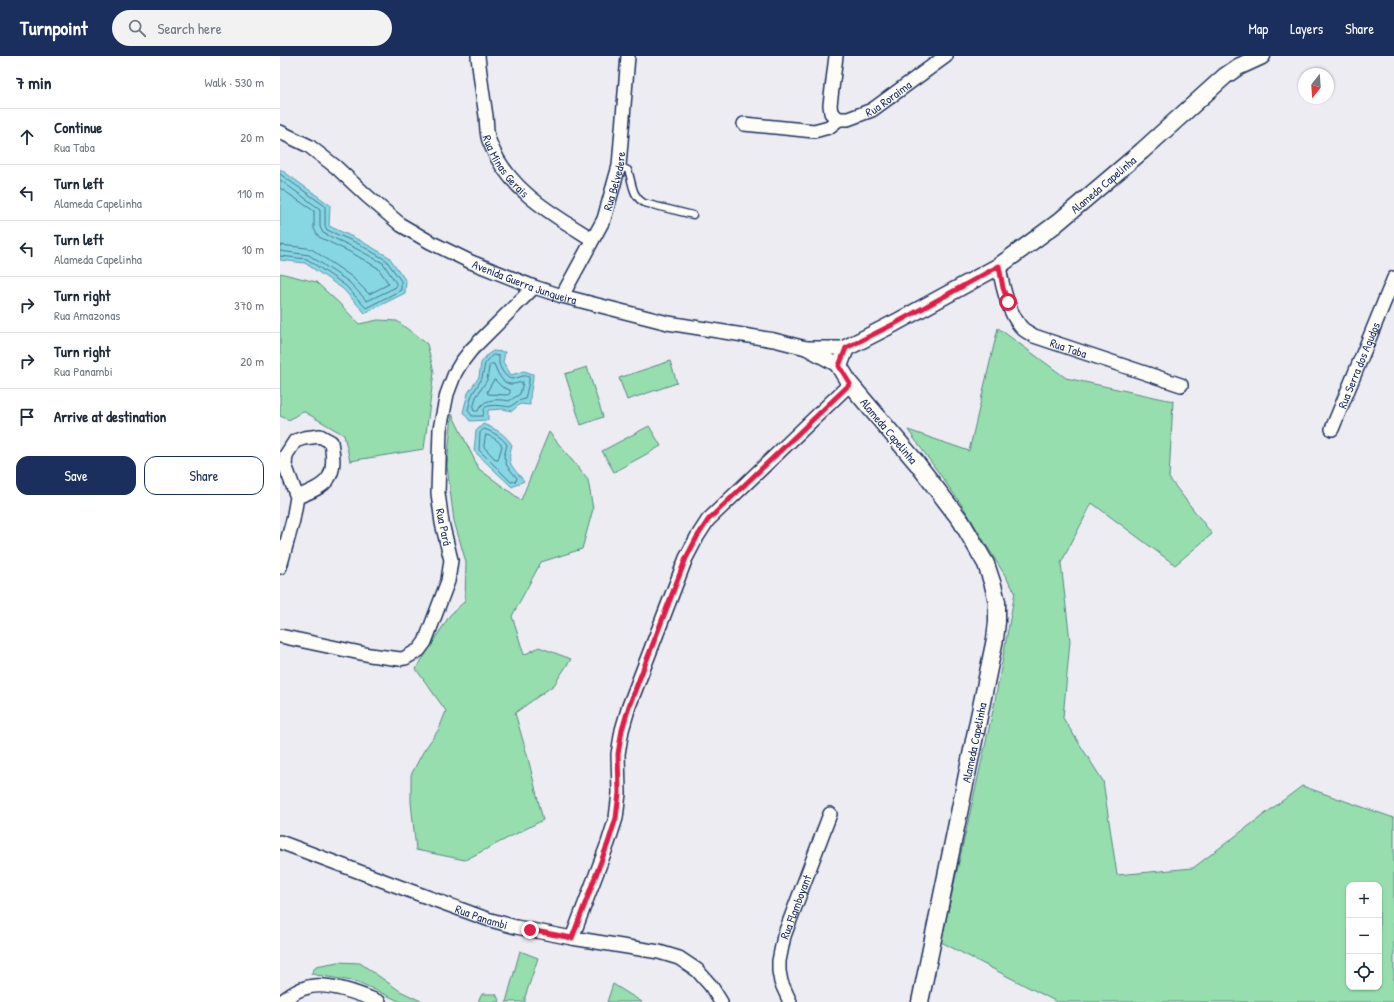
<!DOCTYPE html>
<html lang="en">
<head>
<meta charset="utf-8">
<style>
	body { margin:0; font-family:"Patrick Hand",sans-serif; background:#f2f2f3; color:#1f2937 }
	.controls { position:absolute; right:12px; bottom:12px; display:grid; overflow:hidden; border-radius:8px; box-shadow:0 1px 3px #0004 }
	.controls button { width:36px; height:36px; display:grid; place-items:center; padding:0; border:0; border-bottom:1px solid #e0e1e3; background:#fff; color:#1f2937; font:20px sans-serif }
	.compass { position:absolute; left:1018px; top:12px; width:36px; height:36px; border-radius:50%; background:#fff; box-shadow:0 1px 3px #0004; rotate:197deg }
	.stop { position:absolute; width:12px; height:12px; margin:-9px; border:3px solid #e11d48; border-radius:50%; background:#fff }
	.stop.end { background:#e11d48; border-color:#fff; box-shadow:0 1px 4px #0008 }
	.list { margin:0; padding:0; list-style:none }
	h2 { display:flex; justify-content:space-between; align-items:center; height:52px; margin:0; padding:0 16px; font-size:17px }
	h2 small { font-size:13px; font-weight:400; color:#747a83 }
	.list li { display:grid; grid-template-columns:26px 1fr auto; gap:12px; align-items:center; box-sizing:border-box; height:56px; padding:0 16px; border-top:1px solid #e0e1e3 }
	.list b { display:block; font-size:15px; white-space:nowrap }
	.list p { margin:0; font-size:13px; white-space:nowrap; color:#747a83 }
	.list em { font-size:13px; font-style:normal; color:#747a83 }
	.actions { display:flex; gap:8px; padding:12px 16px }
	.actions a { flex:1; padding:9px 0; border:1px solid #1b2f5e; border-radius:12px; text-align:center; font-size:14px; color:#1b2f5e }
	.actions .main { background:#1b2f5e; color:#fff }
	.icon { flex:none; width:22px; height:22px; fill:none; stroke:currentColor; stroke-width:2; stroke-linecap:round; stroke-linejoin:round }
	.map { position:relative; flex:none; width:1114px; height:946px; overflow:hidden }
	header { display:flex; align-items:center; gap:24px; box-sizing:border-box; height:56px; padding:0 20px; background:#1b2f5e; color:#fff }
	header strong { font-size:19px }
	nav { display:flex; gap:22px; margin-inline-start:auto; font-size:14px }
	.search { width:280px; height:36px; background:#f2f2f3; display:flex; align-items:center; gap:10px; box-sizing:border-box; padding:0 14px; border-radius:22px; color:#747a83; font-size:15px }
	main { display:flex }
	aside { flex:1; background:#fff }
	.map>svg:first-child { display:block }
	.green { fill:#96dead; stroke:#588686; fill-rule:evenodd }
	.water { fill:#87d7e2; stroke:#5c94ad }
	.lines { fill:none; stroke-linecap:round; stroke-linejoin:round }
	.shore { stroke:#467293; stroke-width:1 }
	.service-casing { stroke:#1b2f5e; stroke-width:9 }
	.minor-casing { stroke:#1b2f5e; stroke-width:16 }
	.tertiary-casing { stroke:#1b2f5e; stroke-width:19 }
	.service { stroke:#fdfcf7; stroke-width:6 }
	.minor { stroke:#fdfcf7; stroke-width:13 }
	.tertiary { stroke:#fdfcf7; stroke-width:16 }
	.route { stroke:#e11d48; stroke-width:5 }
	.labels { text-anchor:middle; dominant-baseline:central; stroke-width:3; stroke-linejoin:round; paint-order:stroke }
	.street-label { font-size:12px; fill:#1b2f5e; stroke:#fdfcf7 }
</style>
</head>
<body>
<header>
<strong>Turnpoint</strong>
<div class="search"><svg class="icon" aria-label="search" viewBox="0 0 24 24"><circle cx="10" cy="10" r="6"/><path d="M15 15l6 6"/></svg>Search here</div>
<nav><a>Map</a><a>Layers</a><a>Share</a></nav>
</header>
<main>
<aside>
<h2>7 min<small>Walk · 530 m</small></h2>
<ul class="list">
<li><svg class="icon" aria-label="ahead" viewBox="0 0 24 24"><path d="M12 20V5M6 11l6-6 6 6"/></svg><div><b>Continue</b><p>Rua Taba</p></div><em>20 m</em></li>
<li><svg class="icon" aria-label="left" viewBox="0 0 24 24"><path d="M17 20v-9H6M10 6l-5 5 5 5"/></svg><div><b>Turn left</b><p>Alameda Capelinha</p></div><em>110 m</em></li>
<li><svg class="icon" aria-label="left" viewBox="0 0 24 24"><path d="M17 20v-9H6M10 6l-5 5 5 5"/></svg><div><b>Turn left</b><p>Alameda Capelinha</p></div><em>10 m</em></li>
<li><svg class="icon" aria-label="right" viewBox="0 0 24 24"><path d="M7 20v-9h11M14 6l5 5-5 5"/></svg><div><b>Turn right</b><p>Rua Amazonas</p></div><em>370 m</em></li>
<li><svg class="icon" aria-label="right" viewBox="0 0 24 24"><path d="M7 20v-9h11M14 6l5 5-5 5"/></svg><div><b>Turn right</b><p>Rua Panambi</p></div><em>20 m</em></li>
<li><svg class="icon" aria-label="arrive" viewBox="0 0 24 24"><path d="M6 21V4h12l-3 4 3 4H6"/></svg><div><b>Arrive at destination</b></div></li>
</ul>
<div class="actions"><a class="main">Save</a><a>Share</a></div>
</aside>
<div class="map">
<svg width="1114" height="946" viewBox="0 0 1114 946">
	<rect width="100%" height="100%" fill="#edecf2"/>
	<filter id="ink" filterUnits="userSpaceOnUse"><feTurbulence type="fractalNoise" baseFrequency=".025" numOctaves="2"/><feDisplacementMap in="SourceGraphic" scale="8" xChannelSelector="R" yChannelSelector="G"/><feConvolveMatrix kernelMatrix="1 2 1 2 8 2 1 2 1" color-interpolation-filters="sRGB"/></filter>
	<g filter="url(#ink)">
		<g class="green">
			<path d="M0 217 36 226 59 247 79 268 98 264 117 265 147 288 154 316 144 393 70 405 64 379 23 355 9 364 0 360Z"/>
			<path d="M718 272 786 322 893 345 889 422 932 478 895 509 812 447 781 507 790 585 783 662 823 725 837 819 913 812 1022 730 1114 762V946H777L661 886 714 650 735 536 684 452 628 374 689 395ZM1069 829H1099V931H1069Z"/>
			<path d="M390 305 397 327 347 344 339 322Z"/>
			<path d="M307 311 323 361 301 369 285 318Z"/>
			<path d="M172 358 199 413 241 444 269 376 308 424 313 453 302 493 261 506 232 560 244 599 259 591 291 603 274 629 235 657 248 702 263 764 185 804 136 794 131 746V719L143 696 159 673 166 655 136 613 170 559 185 545 186 506 174 465 167 410Z"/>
			<path d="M369 370 381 390 334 416 322 395Z"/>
			<path d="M240 895 258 902 245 941V946H226Z"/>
			<path d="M58 906 80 907 120 935 143 946H121L78 926 31 918 36 910Z"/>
			<path d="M333 928 362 946H327Z"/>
			<path d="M202 938H216L220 946H198Z"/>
		</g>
		<g class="water">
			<path d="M0 113 50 149 49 170 79 184 109 201 126 225 125 237 85 257 63 233 25 207 0 204Z"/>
			<path d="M213 295 225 296 223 306 231 319 244 315 253 318C253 329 249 338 250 349L240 348 232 355 223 353 208 354V364L190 365 183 356 188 337 199 321 201 307 207 299Z"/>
			<path d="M203 368C216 373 224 377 232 389 226 408 232 410 244 425L232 431 194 395 196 375Z"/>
		</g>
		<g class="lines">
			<g class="shore">
				<path d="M0 118 45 150V170L47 174 77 187 106 204 121 225V234L86 252 66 230 27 203 0 200"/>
				<path d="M0 124 40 153V171L43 177 75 192 103 207 116 227V231L87 245 69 226 29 199 0 195"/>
				<path d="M0 132 34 155V173L39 181 72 197 98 212 109 228 89 238 72 221 33 194 27 192 0 189"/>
				<path d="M213 299 219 300C219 302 219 305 219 307 220 313 227 324 233 323 239 322 243 318 249 321V326L245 343 238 345 230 351C225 350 211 348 206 351 203 352 204 357 203 360H192L188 354 192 339 202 322 205 308Z"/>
				<path d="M211 308H214C217 315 221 327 230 328 234 329 239 326 243 326L240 338 229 345C218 343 203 342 198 355H194L193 353 196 341 207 324 209 311Z"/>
				<path d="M215 324 222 331 230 334V337L228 339 208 338 207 336 213 325Z"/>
				<path d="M204 373C213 376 222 381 227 389L224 400 227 410 237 422 236 425 231 426 199 394 200 377Z"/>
				<path d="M206 379C212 380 219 385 222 390L218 404H216L204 391Z"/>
			</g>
			<defs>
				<path id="service" d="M339 110 348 114C353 127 351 139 364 147L413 159"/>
				<g id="minor">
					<path id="s1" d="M198 0C200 20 203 40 206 60 207 69 206 79 210 87 228 134 272 158 312 183"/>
					<path id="s2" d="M556 0 550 49 551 57 559 63H568L592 54 666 0"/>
					<path d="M464 68 534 75 549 71 559 63"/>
					<path id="s3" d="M0 76 29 90 56 111 87 140 121 169 150 186 191 206 254 231 282 240 388 267 494 284 526 292"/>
					<path id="s4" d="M719 210C722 229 728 256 741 271 744 275 750 277 754 280L901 329"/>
					<path id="s5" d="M282 240 324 163 339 110 348 0"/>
					<path d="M559 310 526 292H566"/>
					<path id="s6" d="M1052 373 1114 222"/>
					<path d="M0 511 13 464 17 441 5 409 6 399 15 385 24 382 40 380 51 386C57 422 49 429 17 441"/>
					<path d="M0 580 90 599 120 603 125 602 139 594 145 586 168 525 171 504 162 467 158 437 160 373 167 338 175 317 181 307 191 294 254 231"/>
					<path id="s7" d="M0 786 128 834 207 863 236 871 292 882 379 896 399 902 417 914 431 930 441 946"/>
					<path d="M292 882 328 787 336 762 339 737 338 698 342 674 349 650 406 502 417 481 428 464 570 328"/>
					<path d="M1 946C8 941 16 934 25 932 45 924 80 938 99 946"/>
					<path id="s8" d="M510 946 501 926 499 915V905L504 880 550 758"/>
				</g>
				<g id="tertiary">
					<path id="s9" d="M640 946 715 583 717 566V546L713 529 706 508 681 465 636 406 570 328 559 310 566 292 615 267 719 210 776 168 862 95 945 20 958 11 982 0"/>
				</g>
			</defs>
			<use href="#service" class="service-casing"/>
			<use href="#minor" class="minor-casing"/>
			<use href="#tertiary" class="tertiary-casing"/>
			<use href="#service" class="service"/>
			<use href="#minor" class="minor"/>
			<use href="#tertiary" class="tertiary"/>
		</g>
	</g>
	<g class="lines" filter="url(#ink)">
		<path class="route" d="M250 874 292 882 328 787 336 762 339 737 338 698 342 674 349 650 406 502 417 481 428 464 570 328 559 310 566 292 616 267 719 210 723 232 728 246"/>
	</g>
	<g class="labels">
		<g class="street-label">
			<text stroke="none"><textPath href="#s2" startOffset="122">Rua Roraima</textPath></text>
			<text stroke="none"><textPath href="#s1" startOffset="116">Rua Minas Gerais</textPath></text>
			<text stroke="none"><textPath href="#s5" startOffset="127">Rua Belvedere</textPath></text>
			<text stroke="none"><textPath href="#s9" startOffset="1020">Alameda Capelinha</textPath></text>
			<text stroke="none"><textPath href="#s3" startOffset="290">Avenida Guerra Junqueira</textPath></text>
			<text stroke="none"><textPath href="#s4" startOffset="118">Rua Taba</textPath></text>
			<text stroke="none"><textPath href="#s6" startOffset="69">Rua Serra dos Agudos</textPath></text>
			<text transform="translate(609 375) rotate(50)">Alameda Capelinha</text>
			<text transform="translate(164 471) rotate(78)">Rua Pará</text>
			<text stroke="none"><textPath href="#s9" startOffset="265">Alameda Capelinha</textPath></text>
			<text stroke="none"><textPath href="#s8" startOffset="100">Rua Flamboyant</textPath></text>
			<text stroke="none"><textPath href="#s7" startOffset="215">Rua Panambi</textPath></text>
		</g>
	</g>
</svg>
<div class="controls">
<button>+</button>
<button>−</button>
<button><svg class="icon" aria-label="locate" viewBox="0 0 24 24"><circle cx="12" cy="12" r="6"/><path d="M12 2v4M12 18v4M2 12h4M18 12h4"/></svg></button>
</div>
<svg class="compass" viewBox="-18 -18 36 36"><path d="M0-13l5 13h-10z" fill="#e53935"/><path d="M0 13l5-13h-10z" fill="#747a83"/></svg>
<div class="stop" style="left:728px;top:246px"></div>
<div class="stop end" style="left:250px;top:874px"></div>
</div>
</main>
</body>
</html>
